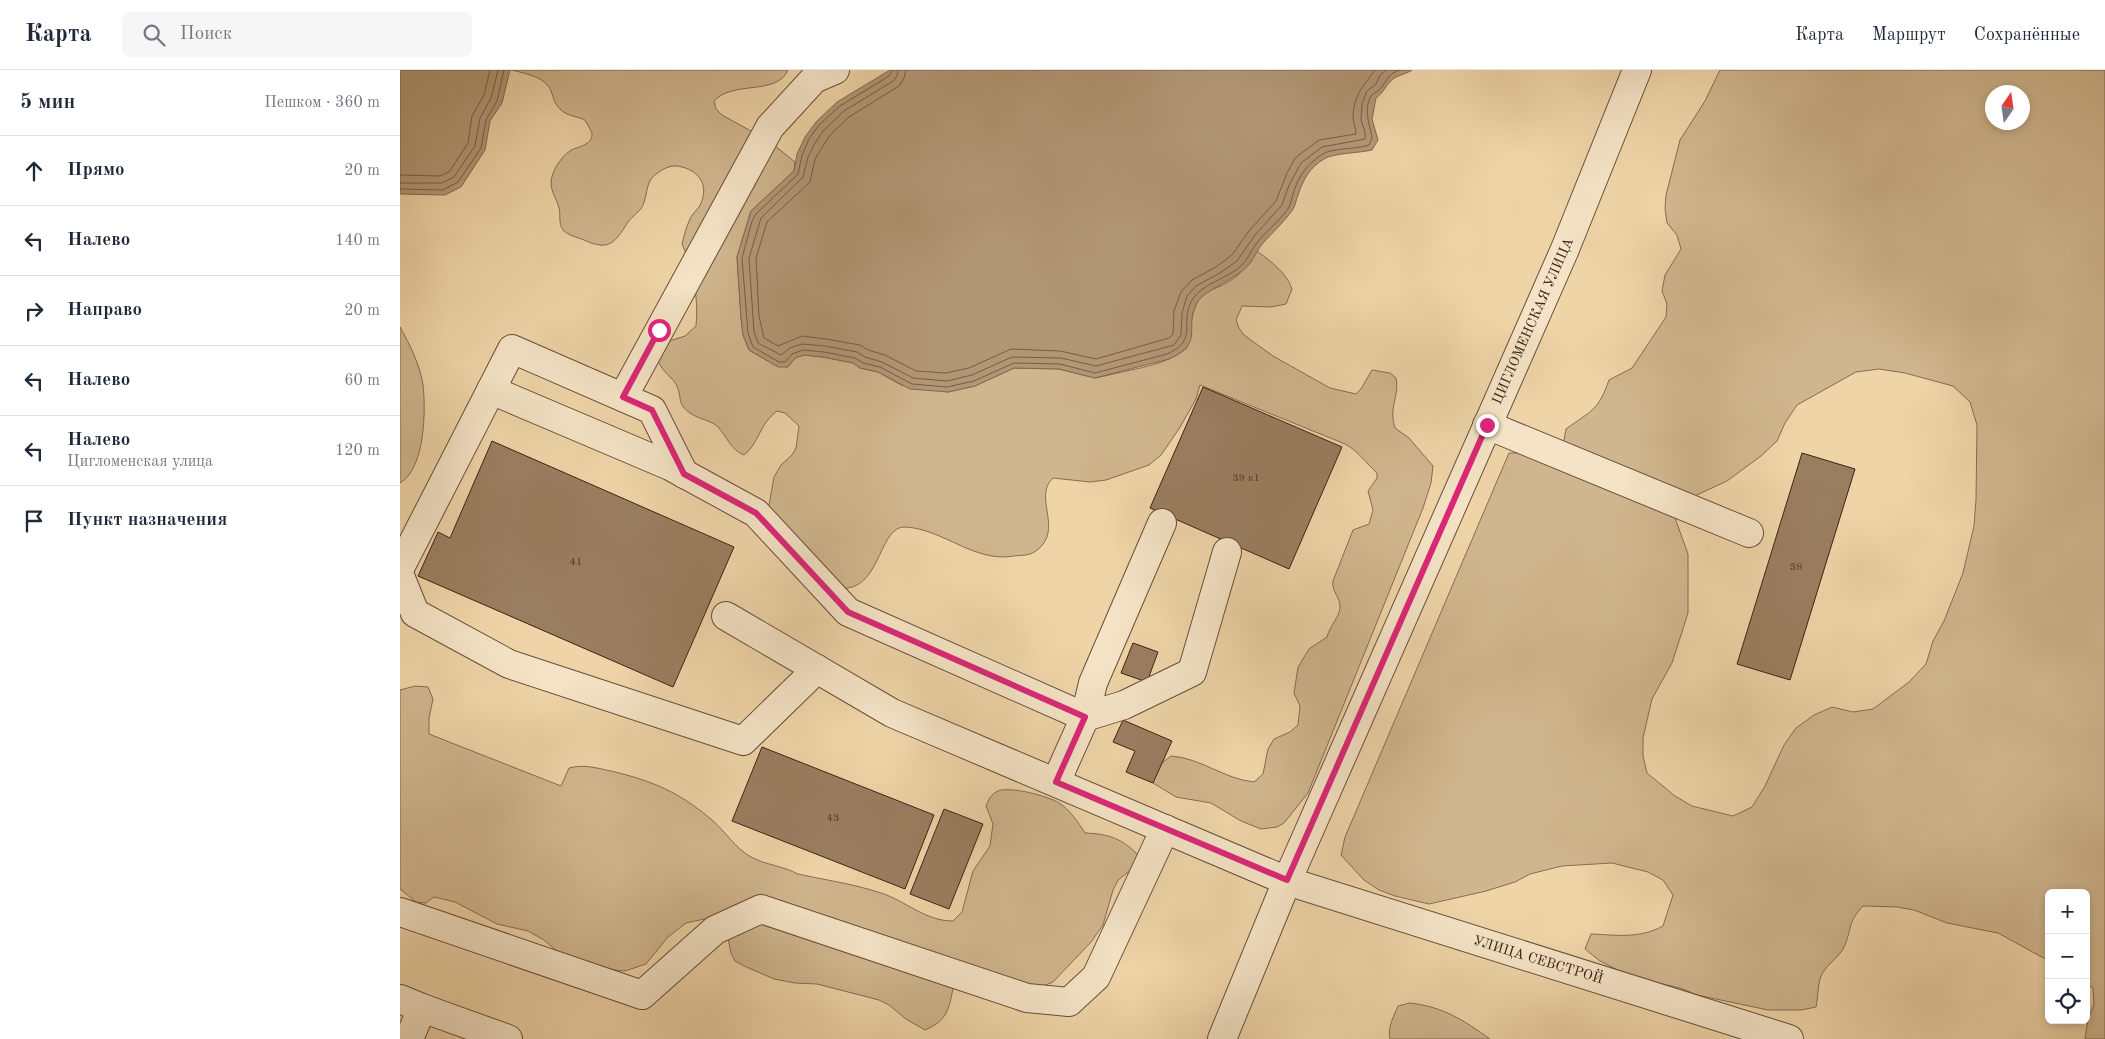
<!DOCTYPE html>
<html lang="ru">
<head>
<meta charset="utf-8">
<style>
	body { margin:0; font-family:"Old Standard TT",serif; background:#f6f6f7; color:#1f2937 }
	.controls { position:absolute; right:15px; bottom:15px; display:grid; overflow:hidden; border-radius:8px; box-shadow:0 2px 8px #0003 }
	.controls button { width:45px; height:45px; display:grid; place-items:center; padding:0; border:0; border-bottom:1px solid #e0e1e3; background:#fff; color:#1f2937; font:25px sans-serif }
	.compass { position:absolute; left:1585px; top:15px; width:45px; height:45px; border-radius:50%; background:#fff; box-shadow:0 2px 8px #0003; rotate:13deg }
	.stop { position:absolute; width:15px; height:15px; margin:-11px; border:4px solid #db2777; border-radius:50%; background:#fff }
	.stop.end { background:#db2777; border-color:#fff; box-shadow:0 1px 5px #0008 }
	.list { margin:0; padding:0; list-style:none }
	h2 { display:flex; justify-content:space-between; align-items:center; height:65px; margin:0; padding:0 20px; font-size:21px }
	h2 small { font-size:16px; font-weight:400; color:#747a83 }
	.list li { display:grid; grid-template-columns:32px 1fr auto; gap:15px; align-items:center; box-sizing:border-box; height:70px; padding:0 20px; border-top:1px solid #e0e1e3 }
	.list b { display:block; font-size:19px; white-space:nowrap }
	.list p { margin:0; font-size:16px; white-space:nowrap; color:#747a83 }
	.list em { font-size:16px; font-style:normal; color:#747a83 }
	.icon { flex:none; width:28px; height:28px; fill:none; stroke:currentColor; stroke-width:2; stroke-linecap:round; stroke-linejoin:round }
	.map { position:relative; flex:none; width:1705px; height:969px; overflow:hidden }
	header { display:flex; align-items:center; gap:30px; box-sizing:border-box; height:70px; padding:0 25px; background:#fff; border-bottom:1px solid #e0e1e3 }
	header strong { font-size:24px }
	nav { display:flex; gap:28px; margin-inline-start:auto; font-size:18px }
	.search { width:350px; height:45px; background:#f6f6f7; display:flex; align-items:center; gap:12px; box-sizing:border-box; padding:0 18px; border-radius:8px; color:#747a83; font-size:19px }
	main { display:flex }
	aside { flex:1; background:#fff }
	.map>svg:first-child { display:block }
	.green { fill:#d0b68e; stroke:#876c51; fill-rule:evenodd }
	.water { fill:#b29775; stroke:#84684e }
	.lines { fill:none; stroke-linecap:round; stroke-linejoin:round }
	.shore { stroke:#785c44; stroke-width:1 }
	.building { fill:#9a7e60; stroke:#3e2114 }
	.minor-casing { stroke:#6a4e39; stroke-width:30 }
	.minor { stroke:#f4e3c6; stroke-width:28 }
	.route { stroke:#db2777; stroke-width:6 }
	.labels { text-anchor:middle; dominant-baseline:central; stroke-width:4; stroke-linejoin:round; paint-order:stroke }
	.number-label { font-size:11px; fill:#553827 }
	.street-label { font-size:14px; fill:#3e2114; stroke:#f4e3c6 }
</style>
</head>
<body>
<header>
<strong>Карта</strong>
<div class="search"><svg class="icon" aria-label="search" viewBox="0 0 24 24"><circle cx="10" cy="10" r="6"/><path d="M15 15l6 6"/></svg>Поиск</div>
<nav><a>Карта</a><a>Маршрут</a><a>Сохранённые</a></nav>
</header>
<main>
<aside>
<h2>5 мин<small>Пешком · 360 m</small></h2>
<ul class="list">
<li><svg class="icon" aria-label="ahead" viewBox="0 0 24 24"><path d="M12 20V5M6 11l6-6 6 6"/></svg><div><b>Прямо</b></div><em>20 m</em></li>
<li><svg class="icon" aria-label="left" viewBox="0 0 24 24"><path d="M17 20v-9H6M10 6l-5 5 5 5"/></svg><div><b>Налево</b></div><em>140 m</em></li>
<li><svg class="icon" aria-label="right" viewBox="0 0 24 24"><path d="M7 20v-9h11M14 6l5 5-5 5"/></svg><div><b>Направо</b></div><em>20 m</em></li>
<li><svg class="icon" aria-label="left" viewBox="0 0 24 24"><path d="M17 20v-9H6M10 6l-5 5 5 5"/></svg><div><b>Налево</b></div><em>60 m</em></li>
<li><svg class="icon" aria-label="left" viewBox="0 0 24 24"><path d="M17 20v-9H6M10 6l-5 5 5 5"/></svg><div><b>Налево</b><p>Цигломенская улица</p></div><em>120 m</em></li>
<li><svg class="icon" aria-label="arrive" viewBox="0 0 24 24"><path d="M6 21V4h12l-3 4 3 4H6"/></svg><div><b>Пункт назначения</b></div></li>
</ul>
</aside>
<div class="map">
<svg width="1705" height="969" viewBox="0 0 1705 969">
	<rect width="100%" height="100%" fill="#eed4a7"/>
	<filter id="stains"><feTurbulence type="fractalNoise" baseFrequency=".004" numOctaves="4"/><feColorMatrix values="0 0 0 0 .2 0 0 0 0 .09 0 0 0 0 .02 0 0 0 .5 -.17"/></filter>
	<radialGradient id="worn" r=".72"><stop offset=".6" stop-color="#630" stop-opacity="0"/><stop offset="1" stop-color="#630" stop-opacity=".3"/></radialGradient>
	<g class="green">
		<path d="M111 0H388C377 26 333 10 314 31L316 39 322 45 369 71 395 92 394 101 351 141 337 187 341 248 343 265 349 280 366 290 388 297 395 288 404 285 423 287 453 293 460 298 478 302 501 315 548 322 575 316 614 298 659 299 695 308 705 306C731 299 766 296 787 278 790 266 791 243 797 233 802 222 815 219 825 214 839 206 849 195 857 181 870 191 887 203 892 219L886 234 871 237 842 236 836 250 839 258 844 265 873 286 930 318 956 324 961 319 972 300 990 303 996 308C1000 327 988 336 995 358L1009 368 1033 396 1031 413 1023 438 908 723 884 753 877 757 861 759 841 751 811 733 776 727 753 713C752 702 762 692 771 686 801 688 824 709 854 712L863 704 868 679 874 669 890 662 898 655 900 636 894 623 898 597 909 579 927 567C930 555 939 548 940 538 941 528 931 521 933 511L953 460 969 454 973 440 968 421 977 408V403C967 394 957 380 945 374L800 315 796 329 779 359 761 385 749 395 706 410 690 412 653 408C632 427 665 460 636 481 629 486 622 485 614 486 574 493 544 459 505 457 480 456 481 513 448 518 444 519 438 516 433 515L368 441 374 407 381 395 392 385 396 378 399 356 385 343 377 341C359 354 359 374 344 385 331 380 327 367 318 357 311 350 298 349 290 343 277 334 282 328 277 316 272 306 261 302 257 288L269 271 285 266 296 256C299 230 293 198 282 174 284 166 286 157 290 149 292 144 296 141 299 137 311 116 299 99 277 96 268 95 257 102 251 109 246 117 247 126 243 135 240 142 233 145 228 152 215 172 210 182 184 170 177 167 169 166 163 160 158 153 161 145 159 138 157 129 151 122 151 113 151 102 161 87 170 81 177 76 193 76 192 63 191 60 187 54 185 50 177 46 166 46 160 39 154 33 154 29 151 21 146 7 124 3 111 0Z"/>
		<path d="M1320 0H1705V969H1685L1688 950 1694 934 1693 918 1686 914V823H1649V891L1598 863 1547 853 1514 840 1497 837 1463 836C1448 852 1452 857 1445 875 1440 888 1424 895 1420 909 1418 916 1418 928 1416 937L1401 940H1368L1297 925 1280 918 1231 907 1200 891 1185 879 1191 864C1217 865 1239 869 1263 856L1273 825 1263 810 1248 802 1212 793 1162 796 1130 804 1115 812 1086 821 1029 834 995 826 979 820 964 810 941 785 945 767 1109 383H1123L1163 375 1166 359C1192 340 1198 341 1209 310L1232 298 1266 247 1267 234 1262 221 1265 205 1281 179 1277 165 1267 153 1265 139 1266 125 1280 70 1305 31ZM1592 22H1622V52H1592ZM1479 299 1505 303 1553 316 1570 332 1577 355 1576 430 1574 456 1563 503 1544 551 1533 571 1526 594 1509 612 1473 639 1453 642 1432 637 1414 645 1396 658 1384 675 1365 716 1352 737 1333 746 1292 736 1275 726 1247 703 1243 686V668L1252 629 1272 593 1288 543V484L1275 448 1286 430 1327 411 1361 386 1377 371 1385 353 1397 335 1456 302Z"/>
		<path d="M0 257C10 275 20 295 23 315 26 340 25 399 0 413Z"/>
		<path d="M15 616 28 617 33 629 29 648V664L161 716 169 698C184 694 196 698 211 701 253 711 279 722 312 750 326 762 335 778 351 787 366 795 383 796 398 804 425 810 454 814 481 823 506 831 525 851 553 851L562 842 573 801 590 776 593 754 586 736C589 729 591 724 598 721 610 716 648 726 659 733 670 740 678 752 685 763 710 764 723 769 740 787L735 797 718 810 713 820 703 855 691 872 653 912 643 916 554 914C549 937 549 950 525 960L506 949 489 935 479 930 417 914 395 913 374 909 344 896 335 891 331 883 327 864 319 848H309L286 853 268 867 246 894 225 901 215 900 176 890 158 882 144 870 128 861 97 854 55 832 34 827 26 833 16 832 0 819V620Z"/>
		<path d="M1010 933C1044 937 1063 950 1090 969H990C987 958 994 946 998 936Z"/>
	</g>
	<g class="water">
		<path d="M0 0H110L102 33 90 51 85 80 61 117 45 125 0 124Z"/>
		<path d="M490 0H1012C1005 5 995 5 990 12 984 18 984 22 976 28L972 49 978 70 972 80C960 83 933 83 924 89 910 97 903 110 898 125 896 130 895 138 891 142 883 153 872 163 863 173 858 179 855 186 851 192 838 210 804 219 797 233 783 258 806 272 769 289L695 308 659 299 614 298 575 316 548 322 510 319 478 302 460 298 453 293 423 287 404 285 395 288 388 297H378L349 280 343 265 341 248 337 187 351 141 394 101 397 84 405 67 416 52 437 32Z"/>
	</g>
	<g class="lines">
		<g class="shore">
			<path d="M492 0 489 6 440 36 419 55 409 69 402 85 398 104 356 144 352 151 342 188 348 263 353 277 379 292H385L392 284 403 280 424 282 455 288 463 293 480 297 512 314 547 317 574 311 614 293 660 294 695 303 767 284C799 270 779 254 792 230 802 213 828 209 842 195 849 188 852 178 859 170 868 160 880 150 888 139 891 134 892 126 894 121 899 105 908 94 921 85 932 77 955 80 969 75L972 68C970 54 963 41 971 26 974 22 978 22 981 18 987 11 988 3 1000 0"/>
			<path d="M498 0 497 6 493 11 444 41 424 60 415 73 408 87 403 107 361 148 349 188 354 262 358 273 381 285 390 278 402 274 425 276 457 282 465 287 482 292 513 308 547 311 572 305 612 287 661 288 696 296 774 275 781 265 782 243 787 226 796 216 820 203 837 191 855 165 882 135 889 115 901 93 922 77 965 69V62L961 50 962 34 967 21 976 14 980 5 986 0"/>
			<path d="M506 0 504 8 499 16 449 47 430 65 415 89 410 112 367 152 356 188 359 246 364 268 378 276 402 266 426 269 460 275 468 280 485 285 516 301 546 303 569 298 611 279 660 281 696 289 769 268 773 264 774 241 781 222 792 210 816 197 832 185 849 161 876 131 887 103 895 88 919 70 956 64C956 59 954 54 953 49 953 25 963 17 975 0"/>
			<path d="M0 105 40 106 49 102 68 73 72 46 84 25 90 0"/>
			<path d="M0 113H42L54 107 75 76 80 48 91 28 98 0"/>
			<path d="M0 119 43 120 58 112 81 78 86 50 97 31 104 0"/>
		</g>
	</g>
	<g class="building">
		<path d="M803 317 942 377 889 499 750 438Z"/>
		<path d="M92 371 334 477 273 617 18 506 38 462 50 468Z"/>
		<path d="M1402 383 1455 399 1390 610 1337 594Z"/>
		<path d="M733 573 758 582 747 612 721 603Z"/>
		<path d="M723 650 772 671 753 713 726 702 735 681 713 672Z"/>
		<path d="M362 677 534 745 505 819 332 751Z"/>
		<path d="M544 739 583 754 549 839 510 824Z"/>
	</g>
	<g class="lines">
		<defs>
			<g id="minor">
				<path d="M91 320 270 396 356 443 448 542 685 647 656 712"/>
				<path d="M223 327 370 57 414 9 435 0"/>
				<path d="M1087 355 1349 463"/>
				<path d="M0 498 112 279 252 340 284 404"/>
				<path d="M0 506 15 543 109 594 343 671 417 599"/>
				<path d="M326 546 492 643 887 811 1389 969"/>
				<path d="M685 647 724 635 792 602 827 482"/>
				<path d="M685 647 693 613 762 453"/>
				<path d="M0 842 242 925 315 860 361 839 627 928 669 932 696 907 765 759"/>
				<path d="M0 929 22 938"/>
				<path d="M9 969 22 938 108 969"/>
				<path d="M822 969 887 811 1165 179 1237 0"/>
			</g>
		</defs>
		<use href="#minor" class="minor-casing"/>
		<use href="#minor" class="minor"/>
	</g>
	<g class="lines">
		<path class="route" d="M259 260 223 327 252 340 284 404 356 443 448 542 685 647 656 712 887 810 1087 355"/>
	</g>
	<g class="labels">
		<g class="number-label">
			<text x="846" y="408">39 к1</text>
			<text x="176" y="492">41</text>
			<text x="1396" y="497">38</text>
			<text x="433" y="748">43</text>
		</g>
		<g class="street-label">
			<text transform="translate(1133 251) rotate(-66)">ЦИГЛОМЕНСКАЯ УЛИЦА</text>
			<text transform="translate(1138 890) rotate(17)">УЛИЦА СЕВСТРОЙ</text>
		</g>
	</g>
	<rect width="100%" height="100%" filter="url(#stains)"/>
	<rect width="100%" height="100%" fill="url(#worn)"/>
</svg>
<div class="controls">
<button>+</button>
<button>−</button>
<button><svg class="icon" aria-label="locate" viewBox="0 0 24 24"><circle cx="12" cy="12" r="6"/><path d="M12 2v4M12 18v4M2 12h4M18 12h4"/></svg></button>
</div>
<svg class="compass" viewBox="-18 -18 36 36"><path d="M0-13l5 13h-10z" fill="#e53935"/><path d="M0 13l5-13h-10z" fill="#747a83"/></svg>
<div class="stop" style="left:259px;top:260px"></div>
<div class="stop end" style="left:1087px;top:355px"></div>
</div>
</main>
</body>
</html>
